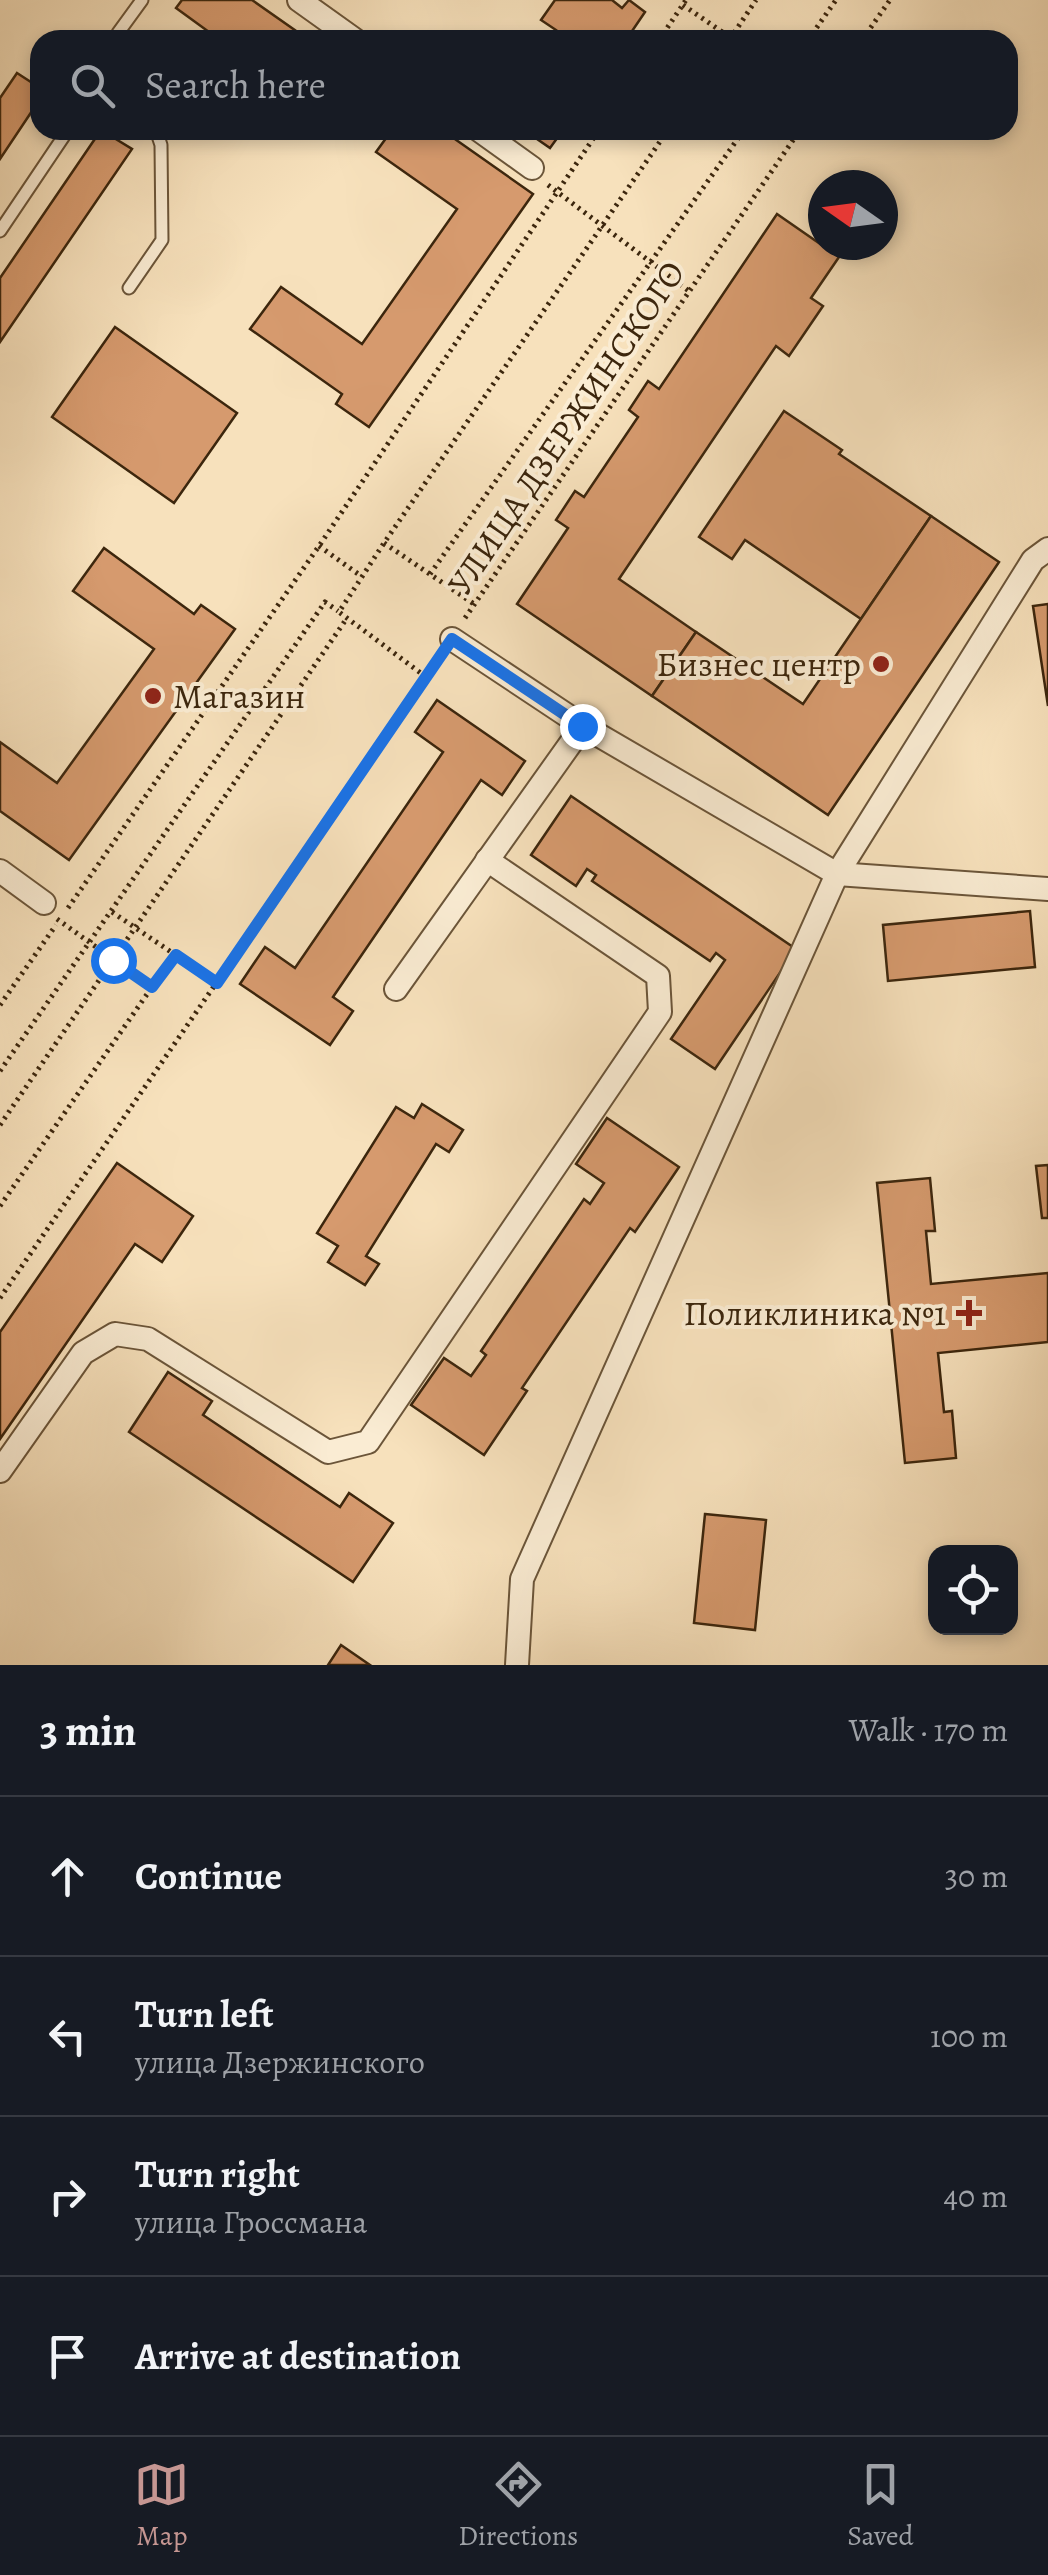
<!DOCTYPE html>
<html lang="en">
<head>
<meta charset="utf-8">
<style>
	body { margin:0; font-family:Alegreya,serif; background:#242831; color:#f1f3f6 }
	.controls { position:absolute; right:30px; bottom:30px; display:grid; overflow:hidden; border-radius:20px; box-shadow:0 5px 15px #0003 }
	.controls button { width:90px; height:90px; display:grid; place-items:center; padding:0; border:0; border-bottom:2px solid #363941; background:#171b24; color:#f1f3f6; font:50px sans-serif }
	.compass { position:absolute; left:808px; top:170px; width:90px; height:90px; border-radius:50%; background:#171b24; box-shadow:0 5px 15px #0003; rotate:284deg }
	.stop { position:absolute; width:30px; height:30px; margin:-22px; border:8px solid #1a73e8; border-radius:50%; background:#fff }
	.stop.end { background:#1a73e8; border-color:#fff; box-shadow:0 2px 10px #0008 }
	.list { margin:0; padding:0; list-style:none }
	h2 { display:flex; justify-content:space-between; align-items:center; height:130px; margin:0; padding:0 40px; font-size:42px }
	h2 small { font-size:32px; font-weight:400; color:#9ea1a6 }
	.list li { display:grid; grid-template-columns:65px 1fr auto; gap:30px; align-items:center; box-sizing:border-box; height:160px; padding:0 40px; border-top:2px solid #363941 }
	.list b { display:block; font-size:38px; white-space:nowrap }
	.list p { margin:0; font-size:32px; white-space:nowrap; color:#9ea1a6 }
	.list em { font-size:32px; font-style:normal; color:#9ea1a6 }
	.icon { flex:none; width:55px; height:55px; fill:none; stroke:currentColor; stroke-width:2; stroke-linecap:round; stroke-linejoin:round }
	.map { position:relative; flex:none; width:1048px; height:1665px; overflow:hidden }
	.search { position:absolute; background:#171b24; box-shadow:0 5px 15px #0003; left:30px; right:30px; top:30px; height:110px; display:flex; align-items:center; gap:25px; box-sizing:border-box; padding:0 35px; border-radius:30px; color:#9ea1a6; font-size:38px }
	.sheet { height:770px; background:#171b24 }
	nav { display:flex; justify-content:space-around; align-items:center; box-sizing:border-box; height:140px; border-top:2px solid #363941; background:#171b24; font-size:28px; color:#9ea1a6 }
	nav a { display:grid; justify-items:center; gap:5px }
	nav .on { color:#c59692 }
	.map>svg:first-child { display:block }
	.building { fill:#d69a6e; stroke:#3c260d; stroke-width:2.5 }
	.lines { fill:none; stroke-linecap:round; stroke-linejoin:round }
	.lane-casing { stroke:#6b5539; stroke-width:15 }
	.street-casing { stroke:#6b5539; stroke-width:26 }
	.path { stroke:#3c260d; stroke-width:5; stroke-dasharray:2.5 5; stroke-linecap:butt }
	.lane { stroke:#faecd3; stroke-width:11 }
	.street { stroke:#faecd3; stroke-width:22 }
	.route { stroke:#1a73e8; stroke-width:12 }
	.poi-dot { fill:#8f2418; stroke:#faecd3; stroke-width:4 }
	.labels { text-anchor:middle; dominant-baseline:central; stroke-width:8; stroke-linejoin:round; paint-order:stroke }
	.street-label { font-size:35px; fill:#3c260d; stroke:#faecd3 }
	.poi-label { font-size:35px; fill:#3c260d; stroke:#faecd3; text-anchor:end }
</style>
</head>
<body>
<div class="map">
<svg width="1048" height="1665" viewBox="0 0 1048 1665">
	<rect width="100%" height="100%" fill="#f7e1bc"/>
	<filter id="stains"><feTurbulence type="fractalNoise" baseFrequency=".002" numOctaves="4"/><feColorMatrix values="0 0 0 0 .2 0 0 0 0 .09 0 0 0 0 .02 0 0 0 .5 -.17"/></filter>
	<radialGradient id="worn" r=".72"><stop offset=".6" stop-color="#630" stop-opacity="0"/><stop offset="1" stop-color="#630" stop-opacity=".3"/></radialGradient>
	<g class="building">
		<path d="M182 0H252L309 40H220L176 8Z"/>
		<path d="M555 0H612L622 8 629 0 645 12 626 40H549L556 30 541 20Z"/>
		<path d="M17 73 40 88V99L0 159V98Z"/>
		<path d="M101 130 132 149 0 342V278Z"/>
		<path d="M392 130H442L533 194 369 427 336 404 342 394 250 329 281 287 362 344 457 209 376 152Z"/>
		<path d="M524 130H563L550 148Z"/>
		<path d="M777 214 839 257 811 298 823 306 789 356 776 346 619 579 696 632 652 696 517 604 568 528 556 520 575 491 584 497 638 417 629 410 648 381 659 389Z"/>
		<path d="M115 327 237 413 174 503 52 417Z"/>
		<path d="M784 411 842 450 839 454 931 516 861 619 745 540 732 559 699 537Z"/>
		<path d="M931 516 999 562 828 815 652 696 696 632 803 704Z"/>
		<path d="M104 548 194 614 201 605 235 629 69 860 0 811V742L57 783 154 649 73 591Z"/>
		<path d="M1048 604V706L1033 606Z"/>
		<path d="M437 700 525 761 502 795 481 780 333 997 353 1011 330 1045 240 984 265 947 295 968 443 752 415 732Z"/>
		<path d="M571 796 796 949 715 1069 671 1039 725 960 716 953 710 961 592 881 596 875 587 869 576 886 531 855Z"/>
		<path d="M1030 911 1035 967 888 981 883 925Z"/>
		<path d="M422 1104 463 1130 449 1152 436 1144 366 1256 379 1264 365 1285 328 1262 338 1246 317 1233 396 1107 414 1118Z"/>
		<path d="M607 1118 679 1167 635 1232 630 1228 522 1388 527 1391 484 1455 411 1405 444 1358 471 1376 486 1355 481 1351 584 1199 590 1204 604 1183 576 1164Z"/>
		<path d="M117 1163 193 1216 162 1262 135 1244 0 1439V1332Z"/>
		<path d="M1048 1165V1218H1042L1036 1166Z"/>
		<path d="M930 1178 935 1231H926L931 1284 1048 1273V1342L938 1353 944 1412 952 1411 956 1458 905 1463 877 1183Z"/>
		<path d="M168 1372 212 1401 203 1415 340 1507 349 1493 393 1523 353 1582 129 1432Z"/>
		<path d="M705 1514 766 1520 755 1630 694 1623Z"/>
		<path d="M341 1645 370 1665H328Z"/>
	</g>
	<g class="lines">
		<defs>
			<g id="lane">
				<path d="M122 40 118 33 142 0"/>
				<path d="M0 231 68 130"/>
				<path d="M129 288 162 240 161 145 156 130"/>
			</g>
			<g id="street">
				<path d="M299 0 355 40"/>
				<path d="M479 130 532 168"/>
				<path d="M452 639 583 726 837 874 1048 889"/>
				<path d="M0 871 44 903"/>
				<path d="M396 989 583 726"/>
				<path d="M0 1471 83 1353 115 1334 148 1339 328 1452 368 1442 660 1012 658 976 487 860"/>
				<path d="M517 1665 522 1579 837 874 1033 560 1048 549"/>
			</g>
		</defs>
		<use href="#lane" class="lane-casing"/>
		<use href="#street" class="street-casing"/>
		<g class="path">
			<path d="M683 5 734 40"/>
			<path d="M730 39 756 0"/>
			<path d="M659 40 686 0"/>
			<path d="M808 40 836 0"/>
			<path d="M862 40 890 0"/>
			<path d="M548 185 689 291"/>
			<path d="M384 543 474 604"/>
			<path d="M319 546 361 576"/>
			<path d="M430 574 744 130"/>
			<path d="M465 618 800 130"/>
			<path d="M426 677 339 612 384 543 668 130"/>
			<path d="M68 908 319 546 599 130"/>
			<path d="M112 912 217 983"/>
			<path d="M57 919 152 987 176 955"/>
			<path d="M0 1005 56 925"/>
			<path d="M0 1071 325 602 338 611"/>
			<path d="M0 1125 347 618"/>
			<path d="M0 1206 152 987"/>
			<path d="M0 1298 440 657"/>
		</g>
		<use href="#lane" class="lane"/>
		<use href="#street" class="street"/>
	</g>
	<g class="lines">
		<path class="route" d="M113 960 152 987 176 955 217 983 452 639 582 726"/>
	</g>
	<g class="poi-dot">
		<circle cx="881" cy="664" r="10"/>
		<circle cx="153" cy="696" r="10"/>
		<path d="M964 1298h10v10h10v10h-10v10h-10v-10h-10v-10h10z"/>
	</g>
	<g class="labels">
		<g class="street-label">
			<text transform="translate(566 428) rotate(-56)">УЛИЦА ДЗЕРЖИНСКОГО</text>
		</g>
		<g class="poi-label">
			<text x="861" y="664">Бизнес центр</text>
			<text x="173" y="696" text-anchor="start">Магазин</text>
			<text x="946" y="1313">Поликлиника №1</text>
		</g>
	</g>
	<rect width="100%" height="100%" filter="url(#stains)"/>
	<rect width="100%" height="100%" fill="url(#worn)"/>
</svg>
<div class="controls">
<button><svg class="icon" aria-label="locate" viewBox="0 0 24 24"><circle cx="12" cy="12" r="6"/><path d="M12 2v4M12 18v4M2 12h4M18 12h4"/></svg></button>
</div>
<svg class="compass" viewBox="-18 -18 36 36"><path d="M0-13l5 13h-10z" fill="#e53935"/><path d="M0 13l5-13h-10z" fill="#9ea1a6"/></svg>
<div class="stop" style="left:113px;top:960px"></div>
<div class="stop end" style="left:582px;top:726px"></div>
<div class="search"><svg class="icon" aria-label="search" viewBox="0 0 24 24"><circle cx="10" cy="10" r="6"/><path d="M15 15l6 6"/></svg>Search here</div>
</div>
<section class="sheet">
<h2>3 min<small>Walk · 170 m</small></h2>
<ul class="list">
<li><svg class="icon" aria-label="ahead" viewBox="0 0 24 24"><path d="M12 20V5M6 11l6-6 6 6"/></svg><div><b>Continue</b></div><em>30 m</em></li>
<li><svg class="icon" aria-label="left" viewBox="0 0 24 24"><path d="M17 20v-9H6M10 6l-5 5 5 5"/></svg><div><b>Turn left</b><p>улица Дзержинского</p></div><em>100 m</em></li>
<li><svg class="icon" aria-label="right" viewBox="0 0 24 24"><path d="M7 20v-9h11M14 6l5 5-5 5"/></svg><div><b>Turn right</b><p>улица Гроссмана</p></div><em>40 m</em></li>
<li><svg class="icon" aria-label="arrive" viewBox="0 0 24 24"><path d="M6 21V4h12l-3 4 3 4H6"/></svg><div><b>Arrive at destination</b></div></li>
</ul>
</section>
<nav>
<a class="on"><svg class="icon" aria-label="map" viewBox="0 0 24 24"><path d="M3 6l6-2 6 2 6-2v14l-6 2-6-2-6 2zM9 4v14M15 6v14"/></svg>Map</a>
<a><svg class="icon" aria-label="directions" viewBox="0 0 24 24"><path d="M12 3l9 9-9 9-9-9zM9 14v-3h6M13 9l2 2-2 2"/></svg>Directions</a>
<a><svg class="icon" aria-label="saved" viewBox="0 0 24 24"><path d="M7 4h10v16l-5-4-5 4z"/></svg>Saved</a>
</nav>
</body>
</html>
